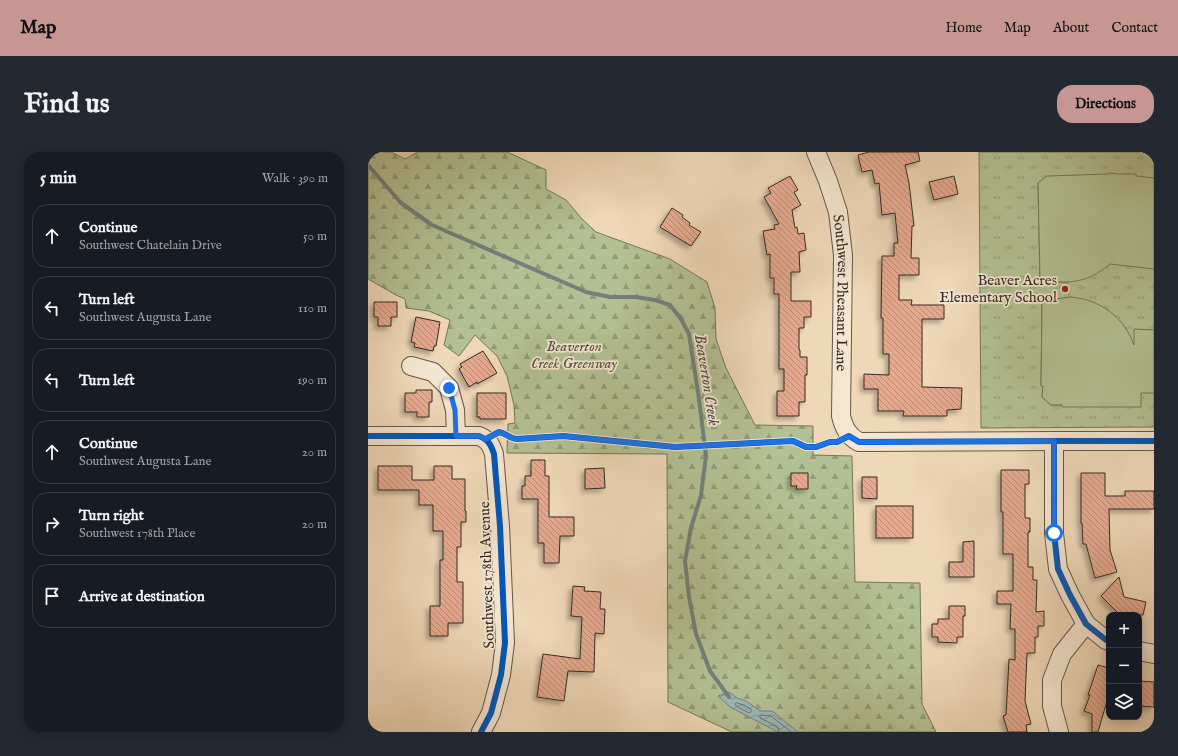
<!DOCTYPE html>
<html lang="en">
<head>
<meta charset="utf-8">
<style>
	body { margin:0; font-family:"IM FELL English",serif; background:#242831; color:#f1f3f6 }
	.controls { position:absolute; right:12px; bottom:12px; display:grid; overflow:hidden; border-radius:8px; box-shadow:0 2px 10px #0003 }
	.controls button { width:36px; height:36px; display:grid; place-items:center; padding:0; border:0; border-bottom:1px solid #363941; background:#171b24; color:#f1f3f6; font:20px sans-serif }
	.stop { position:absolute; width:12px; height:12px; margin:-9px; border:3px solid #1a73e8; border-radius:50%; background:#fff }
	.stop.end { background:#1a73e8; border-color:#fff; box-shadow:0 1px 4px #0008 }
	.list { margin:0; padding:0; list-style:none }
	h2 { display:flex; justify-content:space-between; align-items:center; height:52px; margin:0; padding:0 16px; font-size:17px }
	h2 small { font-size:13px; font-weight:400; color:#9ea1a6 }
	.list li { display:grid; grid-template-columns:26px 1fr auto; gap:12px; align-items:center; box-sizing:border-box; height:64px; margin:0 8px 8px; padding:0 8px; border:1px solid #363941; border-radius:16px }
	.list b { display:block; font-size:15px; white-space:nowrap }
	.list p { margin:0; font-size:13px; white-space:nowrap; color:#9ea1a6 }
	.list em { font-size:13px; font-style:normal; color:#9ea1a6 }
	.icon { flex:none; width:22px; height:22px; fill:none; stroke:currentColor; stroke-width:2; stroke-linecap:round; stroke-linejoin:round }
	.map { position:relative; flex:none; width:786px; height:580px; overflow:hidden; border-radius:16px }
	header { display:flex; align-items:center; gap:24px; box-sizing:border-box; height:56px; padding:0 20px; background:#c59692; color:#111 }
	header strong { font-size:19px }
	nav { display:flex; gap:22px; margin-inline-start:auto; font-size:14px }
	.intro { display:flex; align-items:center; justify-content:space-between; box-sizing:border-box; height:96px; padding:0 24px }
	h1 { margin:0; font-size:28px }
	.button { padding:10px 18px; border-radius:16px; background:#c59692; color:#111; font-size:14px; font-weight:700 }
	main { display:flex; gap:24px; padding:0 24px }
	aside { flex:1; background:#171b24; border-radius:16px; box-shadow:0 2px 10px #0003 }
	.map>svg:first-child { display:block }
	.grass { fill:url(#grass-tufts); stroke:#74765c; fill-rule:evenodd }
	.forest { fill:url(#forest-firs); stroke:#74765c }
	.garden { fill:#b3c093; stroke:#74765c }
	.water { fill:url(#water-waves); stroke:#73807c }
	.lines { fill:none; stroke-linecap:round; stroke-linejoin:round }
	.shore { stroke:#69726e; stroke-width:1 }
	.stream { stroke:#73807c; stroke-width:4 }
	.building { fill:url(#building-back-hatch); stroke:#362b24; filter:url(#shadow) }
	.minor-casing { stroke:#645649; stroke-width:20 }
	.minor { stroke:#f5e6d1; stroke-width:18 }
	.cycleway-casing { stroke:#f5e6d1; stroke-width:8 }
	.cycleway { stroke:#0057b8; stroke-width:6 }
	.route { stroke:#1a73e8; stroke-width:5 }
	.poi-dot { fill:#8f2418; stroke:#f5e6d1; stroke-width:1.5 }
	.labels { text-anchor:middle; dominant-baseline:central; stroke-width:3.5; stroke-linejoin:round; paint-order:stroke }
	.poi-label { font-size:15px; fill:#362b24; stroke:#f5e6d1; text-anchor:end }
	.street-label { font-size:15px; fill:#362b24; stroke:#f5e6d1 }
	.park-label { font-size:15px; font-style:italic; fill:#555040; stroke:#f5e6d1 }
	.water-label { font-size:16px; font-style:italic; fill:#504e49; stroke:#f5e6d1 }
</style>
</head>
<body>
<header>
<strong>Map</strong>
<nav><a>Home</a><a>Map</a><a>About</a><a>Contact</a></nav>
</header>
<div class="intro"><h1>Find us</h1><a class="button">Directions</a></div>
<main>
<aside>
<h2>5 min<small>Walk · 390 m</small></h2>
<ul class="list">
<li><svg class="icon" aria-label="ahead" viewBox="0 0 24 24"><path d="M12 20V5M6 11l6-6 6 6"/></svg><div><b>Continue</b><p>Southwest Chatelain Drive</p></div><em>50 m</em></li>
<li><svg class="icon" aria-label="left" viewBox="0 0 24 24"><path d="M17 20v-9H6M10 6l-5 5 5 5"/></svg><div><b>Turn left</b><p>Southwest Augusta Lane</p></div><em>110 m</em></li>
<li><svg class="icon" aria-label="left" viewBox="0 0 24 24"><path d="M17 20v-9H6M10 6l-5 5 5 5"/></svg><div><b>Turn left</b></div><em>190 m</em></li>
<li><svg class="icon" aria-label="ahead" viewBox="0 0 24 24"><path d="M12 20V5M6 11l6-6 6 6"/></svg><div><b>Continue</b><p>Southwest Augusta Lane</p></div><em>20 m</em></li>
<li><svg class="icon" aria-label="right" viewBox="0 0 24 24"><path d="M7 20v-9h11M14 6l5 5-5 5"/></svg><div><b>Turn right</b><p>Southwest 178th Place</p></div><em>20 m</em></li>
<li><svg class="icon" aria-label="arrive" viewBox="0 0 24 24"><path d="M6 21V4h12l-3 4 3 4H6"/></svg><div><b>Arrive at destination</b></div></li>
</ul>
</aside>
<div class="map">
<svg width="786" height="580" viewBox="0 0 786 580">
	<defs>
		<pattern id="grass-tufts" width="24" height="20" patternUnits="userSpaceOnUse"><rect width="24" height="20" fill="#b3c093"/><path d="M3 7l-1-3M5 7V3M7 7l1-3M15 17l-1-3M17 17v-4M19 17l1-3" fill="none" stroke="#929c78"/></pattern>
		<pattern id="forest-firs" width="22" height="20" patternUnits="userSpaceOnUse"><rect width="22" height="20" fill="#b3c093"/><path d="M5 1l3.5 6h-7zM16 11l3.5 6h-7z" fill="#929c78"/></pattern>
		<pattern id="water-waves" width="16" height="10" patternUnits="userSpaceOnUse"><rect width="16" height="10" fill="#9cb8b7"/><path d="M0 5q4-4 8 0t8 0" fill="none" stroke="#809695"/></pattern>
		<pattern id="building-back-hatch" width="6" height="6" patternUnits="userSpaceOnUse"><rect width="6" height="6" fill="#e7a98e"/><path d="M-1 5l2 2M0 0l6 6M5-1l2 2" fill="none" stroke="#bc8a74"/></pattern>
		<filter id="shadow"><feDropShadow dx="-3.5" dy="3.5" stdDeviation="2" flood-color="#0004"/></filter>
	</defs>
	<rect width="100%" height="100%" fill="#efd8b8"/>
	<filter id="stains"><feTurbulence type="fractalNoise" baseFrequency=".005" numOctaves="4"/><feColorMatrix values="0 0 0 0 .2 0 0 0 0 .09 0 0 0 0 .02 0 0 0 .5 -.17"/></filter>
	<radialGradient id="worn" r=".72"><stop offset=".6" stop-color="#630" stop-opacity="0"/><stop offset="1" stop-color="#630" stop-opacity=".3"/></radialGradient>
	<path class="grass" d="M611 0H786V275L613 276ZM670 31 700 131 682 129 672 127ZM703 145 694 253H683L674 245 675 234 673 233 674 149Z"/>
	<path class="forest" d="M9 0H23L37 7 50 0H139L178 18V37L198 48 214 67 228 80 302 107 339 130 347 156 348 187 358 216 387 273 445 274V303L484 304 487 430 552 431 554 552 568 580H364L300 550 299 302 139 301 140 272 147 271 146 253 139 224 129 204 107 183 91 204 76 193 82 168 61 159 38 156 37 147 28 143 0 127V6Z"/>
	<g class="garden">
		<path d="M741 21 751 22H768V24L786 26V117L742 112C720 131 699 133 672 127L670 31 679 24 740 22Z"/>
		<path d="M703 145C733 148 756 165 766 193V177L786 178V241H773V255H694V253H683L674 245 675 234H673L674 149Z"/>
	</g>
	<path class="water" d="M361 540 369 546 378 549 392 559H404L430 580H410L362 555 350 544Z"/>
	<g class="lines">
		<g class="shore">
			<path d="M369 551 376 553 383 557V560L381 561 368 554 367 552Z"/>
			<path d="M411 580 410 575 392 566V563L403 564 423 580"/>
		</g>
		<path class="stream" d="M0 13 33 51 64 73 218 140 242 145H268L287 148 302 153 313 167 321 182 331 247 338 304 333 343 323 376 317 409 321 445 328 482 342 519 361 545"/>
	</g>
	<g class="building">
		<path d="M501 0H550L552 9 537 13 541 31 546 74H544L543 106H551V123H531V148H544L543 153H576V167H554V235L594 236 593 257 579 258V264H535L536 259H510V237H496V222L521 223V202H515V166H513L514 104H526V91H530L527 61 514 63 511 31 507 32 504 18 494 20 490 3Z"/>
		<path d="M422 24 430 38 426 40 433 53 424 58 427 76 429 75 430 82 436 81 438 98 431 100 432 120H423V149H443V165H436V176H431V198H432V205H439V223H437V250H431V264H409V239H416V217H411V142H406V126H402V102L399 103 395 79 407 77 406 73 411 72 396 45 403 41 400 36Z"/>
		<path d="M586 24 590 42 566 48 561 30Z"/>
		<path d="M304 56 315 63 314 65 322 71 321 73 333 80 323 94 292 75Z"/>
		<path d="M6 150H29V165H23V174H10V165H6Z"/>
		<path d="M48 165 72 170 68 194H66L65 199 46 195 47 191 43 190Z"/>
		<path d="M115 199 129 221 109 232V230L101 235 91 217 94 215 92 212Z"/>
		<path d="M48 238H64V250H61V265H49V260H37V241H48Z"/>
		<path d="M109 241H138V267H112V265H109Z"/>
		<path d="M163 308H177V324H181V365H206V384H192L191 411H176V391H170V347H154V334H157V324H163Z"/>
		<path d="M10 314H44V328H66V314H84V327H97V359H98V370H93V395H89V430H95V471H80V484H62V454H72V408H75V379H65V353H51V338H10Z"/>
		<path d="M236 316 237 336 217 337V317Z"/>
		<path d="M633 318H661V332H657V366H662V380H660V415H665V428H669L668 460 676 459V474H670V485H667V501H659L657 549 663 572 658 573 659 580H640L635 564 638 563 641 507 647 508V477H642L643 452H629V439H645V402H635V360H633Z"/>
		<path d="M423 321H440V337H428L429 334H423Z"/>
		<path d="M713 321H737V344H757V339H786V357H741L742 398 749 420 727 426 718 392H715L714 371H713Z"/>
		<path d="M494 325H509V347L494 346Z"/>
		<rect x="508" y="354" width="37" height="32"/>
		<path d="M606 389V425H581V410H595V390Z"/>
		<path d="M751 425 756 445 778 450 775 463H752L733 444Z"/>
		<path d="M205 434 217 435 216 439 233 440 232 457H237L236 482 227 481 226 520 200 519 196 549 169 545 175 502 212 507 214 465 203 464Z"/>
		<path d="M581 454H597V464H595V485H589V491L570 490V485H564V472H570V467H581Z"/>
		<path d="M730 513 741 516V542L730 580H724V562L716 559 722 543H720Z"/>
		<path d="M771 529 786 530V555L771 554Z"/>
	</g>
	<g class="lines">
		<defs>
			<g id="minor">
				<path id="s1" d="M448 0 460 29 470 60 475 103 473 264C476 276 480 284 491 290L686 289H786"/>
				<path d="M43 214 65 220 81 236 87 258 88 284"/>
				<path d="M0 284H111C121 288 123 293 126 302L132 374 137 491 133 523 123 561 113 580"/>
				<path d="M686 289V381L690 417 702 443 718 472 738 488 741 489"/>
				<path d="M771 499 786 502"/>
				<path d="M691 580 684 554V528L694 502 718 472"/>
			</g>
		</defs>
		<use href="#minor" class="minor-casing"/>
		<use href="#minor" class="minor"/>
		<defs>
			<g id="cycleway">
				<path d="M0 284H111C121 288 123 293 126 302L132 374 137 491 133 523 123 561 113 580"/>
				<path d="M118 287 131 280C138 281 142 287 149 287L195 284 307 295 425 289 438 295H448L462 290H469L481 284 491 290 686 289H786"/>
				<path d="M686 289V381L690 417 702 443 718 472 738 488 741 489"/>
			</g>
		</defs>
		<use href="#cycleway" class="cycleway-casing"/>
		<use href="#cycleway" class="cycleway"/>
	</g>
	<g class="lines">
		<path class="route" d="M81 236 87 258 88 284H111L118 287 131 280C138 281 142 287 149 287L195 284 307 295 425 289 438 295H448L462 290H469L481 284 491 290 686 289V381"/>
	</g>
	<circle class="poi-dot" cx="697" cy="137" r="4"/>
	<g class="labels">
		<g class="poi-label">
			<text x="689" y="128">Beaver Acres<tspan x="689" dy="17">Elementary School</tspan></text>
		</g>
		<g class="street-label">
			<text stroke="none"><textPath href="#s1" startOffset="145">Southwest Pheasant Lane</textPath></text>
			<text transform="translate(119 423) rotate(-92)">Southwest 178th Avenue</text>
		</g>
		<g class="park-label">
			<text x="206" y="194">Beaverton<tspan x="206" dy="17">Creek Greenway</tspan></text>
		</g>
		<g class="water-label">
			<text transform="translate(338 228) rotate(81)">Beaverton Creek</text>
		</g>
	</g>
	<rect width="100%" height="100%" filter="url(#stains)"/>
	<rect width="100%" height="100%" fill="url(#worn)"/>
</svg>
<div class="controls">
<button>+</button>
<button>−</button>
<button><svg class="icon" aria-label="layers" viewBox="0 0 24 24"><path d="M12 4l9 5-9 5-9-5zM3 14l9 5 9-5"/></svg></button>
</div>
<div class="stop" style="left:686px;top:381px"></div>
<div class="stop end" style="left:81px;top:236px"></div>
</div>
</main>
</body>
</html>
